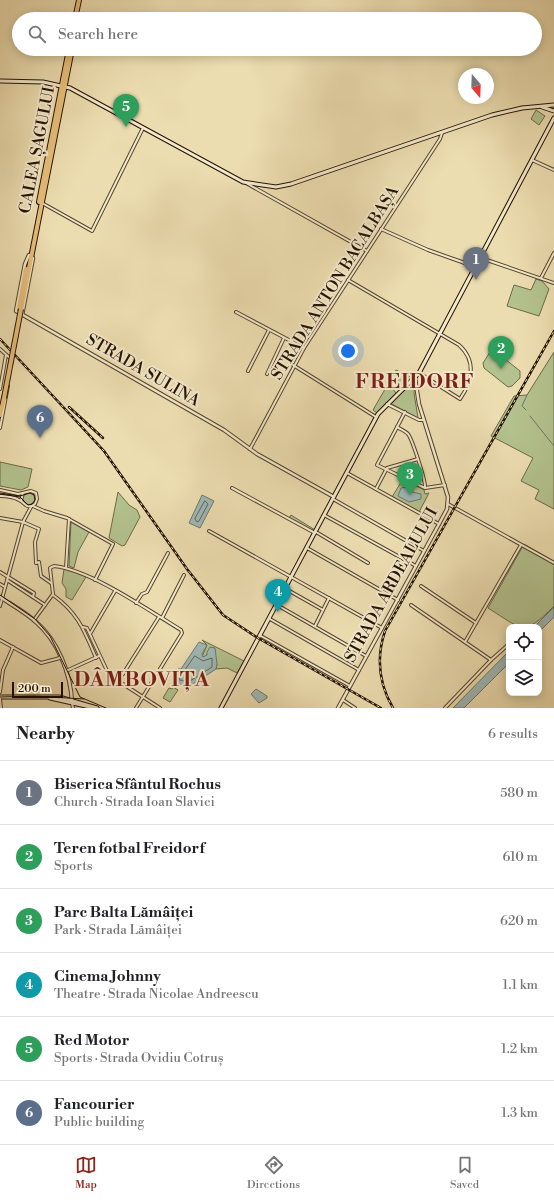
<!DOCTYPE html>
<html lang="en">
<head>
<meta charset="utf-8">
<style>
	body { margin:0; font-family:"Libre Bodoni",serif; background:#f2f2f2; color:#202124 }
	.controls { position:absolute; right:12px; bottom:12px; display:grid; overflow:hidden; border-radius:8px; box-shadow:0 2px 10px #0003 }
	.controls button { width:36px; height:36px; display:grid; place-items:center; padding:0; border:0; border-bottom:1px solid #e0e0e0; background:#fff; color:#202124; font:20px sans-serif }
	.compass { position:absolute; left:458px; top:68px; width:36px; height:36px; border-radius:50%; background:#fff; box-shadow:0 2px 10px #0003; rotate:161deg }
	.scale { position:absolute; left:12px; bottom:10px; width:51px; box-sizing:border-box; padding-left:4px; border:2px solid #231201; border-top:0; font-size:11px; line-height:14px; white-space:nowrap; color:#231201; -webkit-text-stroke:3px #f3e9cc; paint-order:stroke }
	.you { position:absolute; left:348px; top:351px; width:14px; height:14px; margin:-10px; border:3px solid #fff; border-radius:50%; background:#1a73e8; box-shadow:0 0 0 6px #1a73e833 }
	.badge { display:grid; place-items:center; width:26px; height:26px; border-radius:50%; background:#8f2418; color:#fff; font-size:13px; font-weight:700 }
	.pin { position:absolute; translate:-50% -33px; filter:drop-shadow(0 1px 2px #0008) }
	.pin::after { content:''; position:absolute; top:21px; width:14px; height:12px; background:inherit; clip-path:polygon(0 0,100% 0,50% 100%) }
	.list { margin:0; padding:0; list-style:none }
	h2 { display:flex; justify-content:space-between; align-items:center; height:52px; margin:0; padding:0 16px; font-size:17px }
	h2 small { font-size:13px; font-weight:400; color:#757577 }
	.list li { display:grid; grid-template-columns:26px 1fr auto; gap:12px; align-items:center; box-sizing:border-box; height:64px; padding:0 16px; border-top:1px solid #e0e0e0 }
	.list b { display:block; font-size:15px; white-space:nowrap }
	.list p { margin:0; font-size:13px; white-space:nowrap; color:#757577 }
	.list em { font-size:13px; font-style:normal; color:#757577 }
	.icon { flex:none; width:22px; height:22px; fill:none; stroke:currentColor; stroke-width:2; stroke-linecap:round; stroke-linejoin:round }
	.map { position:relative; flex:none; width:554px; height:708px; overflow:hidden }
	.search { position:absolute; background:#fff; box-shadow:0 2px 10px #0003; left:12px; right:12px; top:12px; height:44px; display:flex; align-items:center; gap:10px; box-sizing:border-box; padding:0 14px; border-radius:22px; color:#757577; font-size:15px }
	.sheet { height:436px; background:#fff }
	nav { display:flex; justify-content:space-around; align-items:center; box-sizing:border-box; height:56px; border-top:1px solid #e0e0e0; background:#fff; font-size:11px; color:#757577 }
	nav a { display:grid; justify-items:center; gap:2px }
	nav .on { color:#8f2418 }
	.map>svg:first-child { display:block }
	.green { fill:#b3c28e; stroke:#6b6a48 }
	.water { fill:#9eb9b7; stroke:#6d766e }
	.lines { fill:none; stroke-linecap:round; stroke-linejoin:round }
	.shore { stroke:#60665c; stroke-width:1 }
	.stream { stroke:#6d766e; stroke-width:1 }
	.minor-casing { stroke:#55452d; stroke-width:4 }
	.tertiary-casing { stroke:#55452d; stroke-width:4.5 }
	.secondary-casing { stroke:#231201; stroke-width:5 }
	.primary-casing { stroke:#231201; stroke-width:6 }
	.minor { stroke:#f3e9cc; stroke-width:2 }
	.tertiary { stroke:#f3e9cc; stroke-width:2.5 }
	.secondary { stroke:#f3e9cc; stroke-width:3 }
	.primary { stroke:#e6be78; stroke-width:4 }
	.tram { stroke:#231201; stroke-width:1 }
	.rail-casing { stroke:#231201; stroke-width:2.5 }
	.rail { stroke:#f3e9cc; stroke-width:1; stroke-dasharray:3; stroke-linecap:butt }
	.primary-bridge-casing { stroke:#231201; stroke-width:6; stroke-linecap:butt }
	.primary-bridge { stroke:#e6be78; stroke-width:4 }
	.labels { text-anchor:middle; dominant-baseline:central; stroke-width:4; stroke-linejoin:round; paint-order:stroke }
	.street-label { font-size:16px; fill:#231201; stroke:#f3e9cc }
	.district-label { font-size:20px; font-weight:bold; letter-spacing:1px; fill:#7a1f14; stroke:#f3e9cc }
</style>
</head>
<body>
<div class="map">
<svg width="554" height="708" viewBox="0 0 554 708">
	<rect width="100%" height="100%" fill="#ecddb0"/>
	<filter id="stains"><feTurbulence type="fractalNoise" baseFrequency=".005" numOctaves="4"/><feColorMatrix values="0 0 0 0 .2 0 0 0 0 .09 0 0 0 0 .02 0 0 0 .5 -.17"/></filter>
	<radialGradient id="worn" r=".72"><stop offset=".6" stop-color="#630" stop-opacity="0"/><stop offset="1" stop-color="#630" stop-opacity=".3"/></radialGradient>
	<g class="green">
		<path d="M536 110 545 116 539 125 531 119Z"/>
		<path d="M536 279 542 281 549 289 539 316 507 306 514 285 531 290Z"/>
		<path d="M490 352H496L520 371V378L512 386 508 387 484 368 483 363Z"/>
		<path d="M554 352V509L535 499 539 490 521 481 533 458 491 436 514 396 527 395Z"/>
		<path d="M396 370 413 378 399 388 395 385 392 388 396 393 377 413 373 410Z"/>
		<path d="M412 383 415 384 414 393 418 418 390 403Z"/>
		<path d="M0 462 32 469 28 487 21 490 0 486Z"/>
		<path d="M403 479 424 490 425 494 429 493 419 512 392 497Z"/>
		<path d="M118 492 129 505 137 510 140 517 125 545 122 546 109 538Z"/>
		<circle cx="29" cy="499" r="7"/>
		<path d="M291 515 315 530 314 531 289 518Z"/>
		<path d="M71 522 89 532 78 552 74 568 69 566Z"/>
		<path d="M524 544 554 561V606C523 638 522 629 488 608Z"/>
		<path d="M64 569H70L86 577 72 600 66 597V589L62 583Z"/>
		<path d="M202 640 244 661 237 673 227 668 216 669 217 664 207 654 205 657H202L207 645Z"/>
		<path d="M173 687 178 690 170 702 163 698 169 688 172 689Z"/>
	</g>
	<g class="water">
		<path d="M406 487 412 492 421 494V499L409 502 398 496 401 488Z"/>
		<path d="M202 495 214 501 200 528 189 523Z"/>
		<path d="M554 607V617L539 632V627H534Z"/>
		<path d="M199 642 207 645 202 654 203 657 207 655V652L210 647 215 648 217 664 216 669 190 686 177 684 172 680 178 669H181Z"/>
		<path d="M509 651V663L464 708H453Z"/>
		<path d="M256 689 267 696V698L259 703 251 694Z"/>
	</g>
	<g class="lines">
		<g class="shore">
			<path d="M205 501 208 504 199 521 197 522 195 519Z"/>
			<path d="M195 656 203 661 212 658V667L190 681 179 680 180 674 184 671Z"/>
		</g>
		<g class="stream">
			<path d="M526 410 522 406 527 395"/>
			<path d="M530 416 554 446"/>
		</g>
		<defs>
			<g id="minor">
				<path d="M532 160 554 170"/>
				<path d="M246 183 367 251"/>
				<path d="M42 203 92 231 143 128"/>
				<path d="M381 229 428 250 462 262 474 268"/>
				<path d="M481 258 554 283"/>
				<path d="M541 278 554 253"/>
				<path d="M348 280 459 345C477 361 472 382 460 399L419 373"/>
				<path d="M236 312 304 348"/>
				<path d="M0 349 12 360"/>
				<path d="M293 365 376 417"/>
				<path d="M248 371 269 330"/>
				<path d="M267 374 284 338"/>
				<path d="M0 389 6 355"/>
				<path d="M387 404 419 420H424"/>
				<path d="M405 412 377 465 425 488 445 485"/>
				<path d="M397 427C400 429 405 431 408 434 412 439 426 481 425 488"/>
				<path d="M0 428 8 386"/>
				<path d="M250 449 304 348 440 139 442 133"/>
				<path d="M347 473 439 524"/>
				<path d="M232 488 315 533"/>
				<path d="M376 489 387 468 418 459"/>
				<path d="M0 490 18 494 31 491 36 493 37 499 35 504C26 510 26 503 19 500 14 497 6 496 0 496"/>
				<path d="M333 499 424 551"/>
				<path d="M21 501 23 493"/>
				<path d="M448 504 554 563"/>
				<path d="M33 506 44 511 67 518 113 544 95 580"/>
				<path d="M324 515 416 566"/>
				<path d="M0 518 23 522 39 529 35 542 36 563 39 562 41 576 51 583"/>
				<path d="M209 531 382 628"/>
				<path d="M316 532 368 563"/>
				<path d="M307 548 398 600"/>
				<path d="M66 568 69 519"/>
				<path d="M0 572 34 593 33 597"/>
				<path d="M7 580 45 605"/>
				<path d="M0 584 5 587"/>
				<path d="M421 586 476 623"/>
				<path d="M286 589 323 610"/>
				<path d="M53 595C78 613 84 630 96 658"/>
				<path d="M136 603 142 594 147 592 168 553"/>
				<path d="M277 605 366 656"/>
				<path d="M411 605 491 660"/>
				<path d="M0 606 23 522 31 507"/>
				<path d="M162 618 184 575"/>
				<path d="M270 619 359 670"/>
				<path d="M34 620 53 594 50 568 54 566C91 570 148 610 181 630L182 633 136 708"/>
				<path d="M315 626 329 598"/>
				<path d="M83 627 87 628 109 675 160 708"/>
				<path d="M90 634 115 591"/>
				<path d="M261 636 350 686"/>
				<path d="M0 640 41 663 60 658"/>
				<path d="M465 642 521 545"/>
				<path d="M66 671 99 656"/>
				<path d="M116 680 123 674 159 617"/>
				<path d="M0 692 3 670 13 647"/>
				<path d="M0 699 1 708"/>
				<path d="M343 700 355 708"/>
				<path d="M72 703 73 708"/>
				<path d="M445 708 491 660 509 644"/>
			</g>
			<g id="tertiary">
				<path d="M29 255 25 264 16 311 224 430 257 454 334 497"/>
				<path d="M22 315 33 258"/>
				<path d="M0 597C12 605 25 612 36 622 58 641 71 674 72 703"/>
				<path d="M338 708 439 524 447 509 448 497 419 404 415 378"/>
			</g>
			<g id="secondary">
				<path d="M0 81 43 82 70 88 243 182 276 187 291 184 492 115 522 108 554 105"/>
				<path d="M542 107 554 111"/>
				<path d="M0 697H59L97 708"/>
				<path d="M50 698 90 707"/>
				<path d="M221 708 378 414 419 373 554 118"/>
			</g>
			<g id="primary">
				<path d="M75 19 79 0"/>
				<path d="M39 202 69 49"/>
				<path d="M19 308 26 269"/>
				<path d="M21 309 72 49"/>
				<path d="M0 415 4 398"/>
			</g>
		</defs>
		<use href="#minor" class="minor-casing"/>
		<use href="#tertiary" class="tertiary-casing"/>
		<use href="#secondary" class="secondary-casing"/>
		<use href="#primary" class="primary-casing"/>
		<use href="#minor" class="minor"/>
		<use href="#tertiary" class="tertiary"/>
		<use href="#secondary" class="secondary"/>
		<use href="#primary" class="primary"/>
		<g class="tram">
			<path d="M0 493 20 496 30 493 34 495 35 500 32 504 28 505 20 497 0 494"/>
			<path d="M0 595 35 619 50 636 80 697 106 708"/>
			<path d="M0 697 34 696 84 699"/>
		</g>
		<defs>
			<g id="rail">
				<path d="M0 339 104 451 187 569 223 615 258 638 381 708"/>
				<path d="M69 407 103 438"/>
				<path d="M393 708C379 684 376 658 385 631L554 331"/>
			</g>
		</defs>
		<use href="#rail" class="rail-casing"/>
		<use href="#rail" class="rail"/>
		<defs>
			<path id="primary-bridge" d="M4 398 21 309"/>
		</defs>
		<use href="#primary-bridge" class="primary-bridge-casing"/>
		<use href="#primary-bridge" class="primary-bridge"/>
	</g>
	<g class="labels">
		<g class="street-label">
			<text transform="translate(37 150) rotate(-79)">CALEA ȘAGULUI</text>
			<text transform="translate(335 283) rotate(-58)">STRADA ANTON BACALBAȘA</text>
			<text transform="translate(143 370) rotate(30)">STRADA SULINA</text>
			<text transform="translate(391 585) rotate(-61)">STRADA ARDEALULUI</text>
		</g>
		<g class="district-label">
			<text x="415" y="382">FREIDORF</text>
			<text x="142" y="680">DÂMBOVIȚA</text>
		</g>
	</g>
	<rect width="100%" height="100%" filter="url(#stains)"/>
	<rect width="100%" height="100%" fill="url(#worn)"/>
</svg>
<div class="controls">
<button><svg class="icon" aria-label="locate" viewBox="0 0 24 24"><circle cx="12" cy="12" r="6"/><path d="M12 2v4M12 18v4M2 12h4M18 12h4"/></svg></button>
<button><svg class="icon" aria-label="layers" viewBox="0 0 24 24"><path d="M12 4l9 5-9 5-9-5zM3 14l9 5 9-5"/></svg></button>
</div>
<svg class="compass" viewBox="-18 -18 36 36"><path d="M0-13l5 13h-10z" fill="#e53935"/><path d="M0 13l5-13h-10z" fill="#757577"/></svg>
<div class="scale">200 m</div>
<div class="you"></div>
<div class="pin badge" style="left:476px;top:280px;background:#6b7280">1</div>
<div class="pin badge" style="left:501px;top:369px;background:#2e9e5b">2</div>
<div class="pin badge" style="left:410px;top:495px;background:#2e9e5b">3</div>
<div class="pin badge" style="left:278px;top:612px;background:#0f9aa8">4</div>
<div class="pin badge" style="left:126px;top:127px;background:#2e9e5b">5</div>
<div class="pin badge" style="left:40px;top:438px;background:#5c6f8a">6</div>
<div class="search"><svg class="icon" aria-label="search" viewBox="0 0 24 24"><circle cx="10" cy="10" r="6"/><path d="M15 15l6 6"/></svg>Search here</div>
</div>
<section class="sheet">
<h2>Nearby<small>6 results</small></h2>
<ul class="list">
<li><span class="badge" style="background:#6b7280">1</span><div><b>Biserica Sfântul Rochus</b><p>Church · Strada Ioan Slavici</p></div><em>580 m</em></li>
<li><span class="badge" style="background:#2e9e5b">2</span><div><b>Teren fotbal Freidorf</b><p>Sports</p></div><em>610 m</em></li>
<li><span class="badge" style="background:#2e9e5b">3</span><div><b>Parc Balta Lămâiței</b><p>Park · Strada Lămâiței</p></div><em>620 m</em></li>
<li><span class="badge" style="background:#0f9aa8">4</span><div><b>Cinema Johnny</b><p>Theatre · Strada Nicolae Andreescu</p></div><em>1.1 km</em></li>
<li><span class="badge" style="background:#2e9e5b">5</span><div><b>Red Motor</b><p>Sports · Strada Ovidiu Cotruș</p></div><em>1.2 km</em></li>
<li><span class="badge" style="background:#5c6f8a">6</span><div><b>Fancourier</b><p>Public building</p></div><em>1.3 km</em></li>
</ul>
</section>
<nav>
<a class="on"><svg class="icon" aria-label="map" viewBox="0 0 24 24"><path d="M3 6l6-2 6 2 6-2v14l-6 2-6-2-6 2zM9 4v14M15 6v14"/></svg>Map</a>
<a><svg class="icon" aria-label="directions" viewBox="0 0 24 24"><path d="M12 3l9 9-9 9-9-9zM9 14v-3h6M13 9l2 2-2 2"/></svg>Directions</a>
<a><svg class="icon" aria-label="saved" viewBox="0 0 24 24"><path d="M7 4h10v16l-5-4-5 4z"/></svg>Saved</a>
</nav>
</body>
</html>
